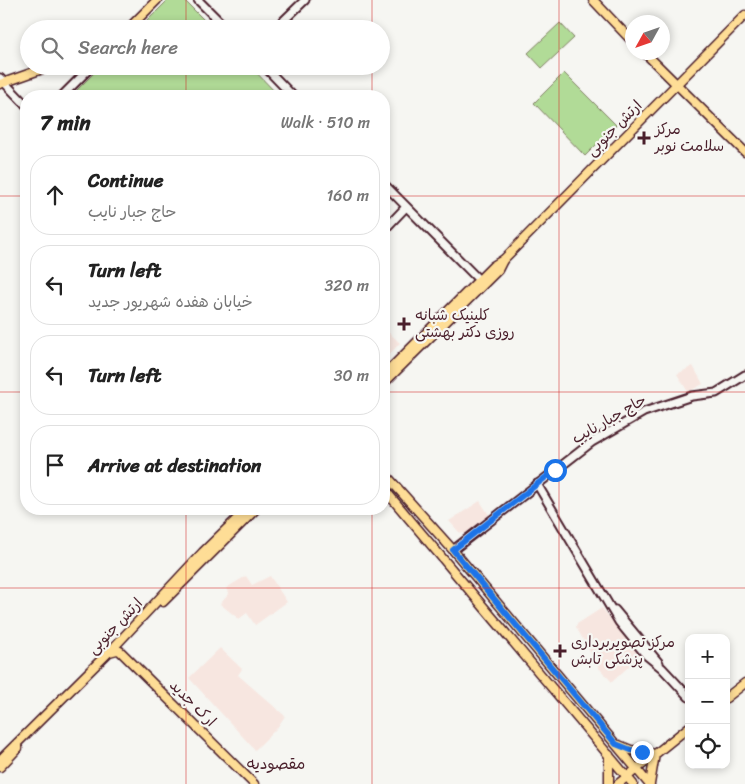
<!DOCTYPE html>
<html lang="en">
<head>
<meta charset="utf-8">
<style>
	body { margin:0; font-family:Sriracha,"Playpen Sans Arabic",sans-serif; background:#f2f2f2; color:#222 }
	.controls { position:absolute; right:15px; bottom:15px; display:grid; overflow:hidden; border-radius:10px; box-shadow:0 2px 8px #0003 }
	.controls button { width:45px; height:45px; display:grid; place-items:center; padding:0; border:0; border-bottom:1px solid #e0e0e0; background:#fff; color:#222; font:25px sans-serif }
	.compass { position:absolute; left:625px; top:15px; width:45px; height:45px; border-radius:50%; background:#fff; box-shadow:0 2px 8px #0003; rotate:230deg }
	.stop { position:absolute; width:15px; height:15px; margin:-11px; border:4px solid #1a73e8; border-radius:50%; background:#fff }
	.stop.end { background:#1a73e8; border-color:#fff; box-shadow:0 1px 5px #0008 }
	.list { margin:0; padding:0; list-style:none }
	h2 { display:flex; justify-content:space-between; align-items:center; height:65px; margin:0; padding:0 20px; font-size:21px }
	h2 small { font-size:16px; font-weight:400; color:#767676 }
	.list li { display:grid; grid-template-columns:32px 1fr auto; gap:15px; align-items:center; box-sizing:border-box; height:80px; margin:0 10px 10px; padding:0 10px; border:1px solid #e0e0e0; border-radius:20px }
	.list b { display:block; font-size:19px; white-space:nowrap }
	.list p { margin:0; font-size:16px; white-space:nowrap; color:#767676 }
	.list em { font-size:16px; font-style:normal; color:#767676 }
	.icon { flex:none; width:28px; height:28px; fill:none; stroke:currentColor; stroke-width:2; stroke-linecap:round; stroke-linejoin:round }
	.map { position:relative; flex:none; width:745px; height:784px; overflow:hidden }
	.search { position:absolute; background:#fff; box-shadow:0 2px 8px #0003; left:20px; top:20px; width:370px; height:55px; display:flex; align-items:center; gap:12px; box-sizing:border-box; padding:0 18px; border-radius:28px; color:#767676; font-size:19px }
	.panel { position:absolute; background:#fff; box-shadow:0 2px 8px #0003; left:20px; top:90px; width:370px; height:425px; border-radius:20px }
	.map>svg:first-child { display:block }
	.built { fill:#f7e6e0 }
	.pitch { fill:#b1db97; stroke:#7e7d61 }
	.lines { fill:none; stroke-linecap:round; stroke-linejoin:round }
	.secondary-casing { stroke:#4a1f2b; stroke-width:11 }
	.primary-casing { stroke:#4a1f2b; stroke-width:11 }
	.secondary { stroke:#f6f6f2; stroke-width:7 }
	.primary { stroke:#fedd96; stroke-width:8 }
	.route { stroke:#1a73e8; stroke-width:6 }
	.grid { fill:none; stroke:#d62828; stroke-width:1; stroke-opacity:0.55 }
	.poi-dot { fill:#4a1f2b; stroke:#f6f6f2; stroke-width:2 }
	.labels { text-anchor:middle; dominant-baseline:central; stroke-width:4.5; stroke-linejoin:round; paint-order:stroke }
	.street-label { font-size:15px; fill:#4a1f2b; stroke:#f6f6f2 }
	.poi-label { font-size:15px; fill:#4a1f2b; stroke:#f6f6f2; text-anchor:start }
	.neighbourhood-label { font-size:16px; fill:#4a1f2b; stroke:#f6f6f2 }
</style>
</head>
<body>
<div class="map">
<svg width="745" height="784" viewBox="0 0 745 784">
	<rect width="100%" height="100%" fill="#f6f6f2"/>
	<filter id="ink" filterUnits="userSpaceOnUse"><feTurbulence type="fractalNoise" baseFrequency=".02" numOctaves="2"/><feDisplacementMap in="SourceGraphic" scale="10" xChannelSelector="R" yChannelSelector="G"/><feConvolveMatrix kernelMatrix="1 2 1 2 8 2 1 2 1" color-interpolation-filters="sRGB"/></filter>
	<g filter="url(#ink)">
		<g class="built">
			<path d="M384 328 400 343 384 360Z"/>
			<path d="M693 366 703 384 688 392 677 374Z"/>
			<path d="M480 501 489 515 488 518 466 534 459 532 449 521Z"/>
			<path d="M246 576 252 585 270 576 287 602 255 625 247 613 239 619 220 604 229 594 226 588Z"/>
			<path d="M602 608 640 656 612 682 599 668 576 627 577 624Z"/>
			<path d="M220 648 242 669 238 675 285 716 277 728 255 750 189 678Z"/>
		</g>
		<g class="pitch">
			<path d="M168 0H184L213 29H139Z"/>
			<path d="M560 23 574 38 542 68 528 53Z"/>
			<path d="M101 66H250L279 96H71Z"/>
			<path d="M564 73 616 125 585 156 534 103Z"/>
		</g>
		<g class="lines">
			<defs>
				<g id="secondary">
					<path d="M198 0 227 29"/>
					<path d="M275 29 305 0"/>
					<path d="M264 66 293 96"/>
					<path d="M0 78 26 105"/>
					<path d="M62 96 92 66"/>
					<path d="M384 184 479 280"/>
					<path d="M384 230 406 207"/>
					<path d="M537 484 619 622 646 655 662 668 689 697"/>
					<path d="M453 550 592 442 644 412 692 396 716 393 745 375"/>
					<path d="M615 610 659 663"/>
				</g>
				<g id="primary">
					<path d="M593 0 632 41"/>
					<path d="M128 29 157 0"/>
					<path d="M644 52 745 152"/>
					<path d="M0 84 51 66"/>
					<path d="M384 375 493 266 503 260 745 15"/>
					<path d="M384 383 498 270 503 260"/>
					<path d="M384 473 453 550 649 784"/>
					<path d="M384 489 633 784"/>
					<path d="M163 602 256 509"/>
					<path d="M109 652 117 650 120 651 254 784"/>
					<path d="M726 698 745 683"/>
					<path d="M619 745 631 750 655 754 650 784"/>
					<path d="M609 755V784"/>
					<path d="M0 760 115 646 203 552 247 509"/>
					<path d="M0 767 18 748"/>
					<path d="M618 784 689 727"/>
				</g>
			</defs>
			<use href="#secondary" class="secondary-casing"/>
			<use href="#primary" class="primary-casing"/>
			<use href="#secondary" class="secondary"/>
			<use href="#primary" class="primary"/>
		</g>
	</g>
	<g class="lines" filter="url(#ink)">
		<path class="route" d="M555 470 453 550 616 744 631 750 642 752"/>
	</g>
	<path class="grid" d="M186 0V29M372 0V29M559 0V784M186 66V96M372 66V96M0 196H26M384 196H745M0 392H26M384 392H745M186 509V784M372 509V784M0 588H745"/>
	<g class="poi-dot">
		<path d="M641.5 130.5h5v5h5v5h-5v5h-5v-5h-5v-5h5z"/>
		<path d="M401.5 316.5h5v5h5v5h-5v5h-5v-5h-5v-5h5z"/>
		<path d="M557.5 643.5h5v5h5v5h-5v5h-5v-5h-5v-5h5z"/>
	</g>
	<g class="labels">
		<g class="street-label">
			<text transform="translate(614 128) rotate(-45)">ارتش جنوبی</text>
			<text transform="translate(609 419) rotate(-30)">حاج جبار نایب</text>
			<text transform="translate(115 626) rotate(-46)">ارتش جنوبی</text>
			<text transform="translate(193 703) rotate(45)">ارک جدید</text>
		</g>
		<g class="poi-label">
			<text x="655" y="129">مرکز<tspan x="655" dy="17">سلامت نوبر</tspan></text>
			<text x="415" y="315">کلینیک شبانه<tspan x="415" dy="17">روزی دکتر بهشتی</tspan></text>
			<text x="571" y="642">مرکز تصویربرداری<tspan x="571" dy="17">پزشکی تابش</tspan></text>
		</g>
		<g class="neighbourhood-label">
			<text x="276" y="763">مقصودیه</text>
		</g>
	</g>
</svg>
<div class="controls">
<button>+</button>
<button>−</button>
<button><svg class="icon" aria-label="locate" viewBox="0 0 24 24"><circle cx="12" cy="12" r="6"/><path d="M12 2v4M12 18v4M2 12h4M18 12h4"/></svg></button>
</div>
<svg class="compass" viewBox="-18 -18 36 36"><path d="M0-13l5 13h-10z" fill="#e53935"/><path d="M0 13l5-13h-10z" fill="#767676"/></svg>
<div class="stop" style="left:555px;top:470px"></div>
<div class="stop end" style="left:642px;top:752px"></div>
<div class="search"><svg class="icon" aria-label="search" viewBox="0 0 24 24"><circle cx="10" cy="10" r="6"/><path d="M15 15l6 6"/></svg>Search here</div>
<section class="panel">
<h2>7 min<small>Walk · 510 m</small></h2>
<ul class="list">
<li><svg class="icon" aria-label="ahead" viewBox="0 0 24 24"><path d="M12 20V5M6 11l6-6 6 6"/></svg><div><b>Continue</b><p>حاج جبار نایب</p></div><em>160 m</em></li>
<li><svg class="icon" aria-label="left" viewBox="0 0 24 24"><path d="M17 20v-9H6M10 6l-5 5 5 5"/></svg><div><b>Turn left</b><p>خیابان هفده شهریور جدید</p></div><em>320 m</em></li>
<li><svg class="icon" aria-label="left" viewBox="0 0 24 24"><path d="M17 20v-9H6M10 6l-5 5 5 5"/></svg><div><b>Turn left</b></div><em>30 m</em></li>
<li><svg class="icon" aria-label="arrive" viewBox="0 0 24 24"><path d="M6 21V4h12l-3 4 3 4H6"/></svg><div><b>Arrive at destination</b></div></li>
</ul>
</section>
</div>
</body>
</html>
